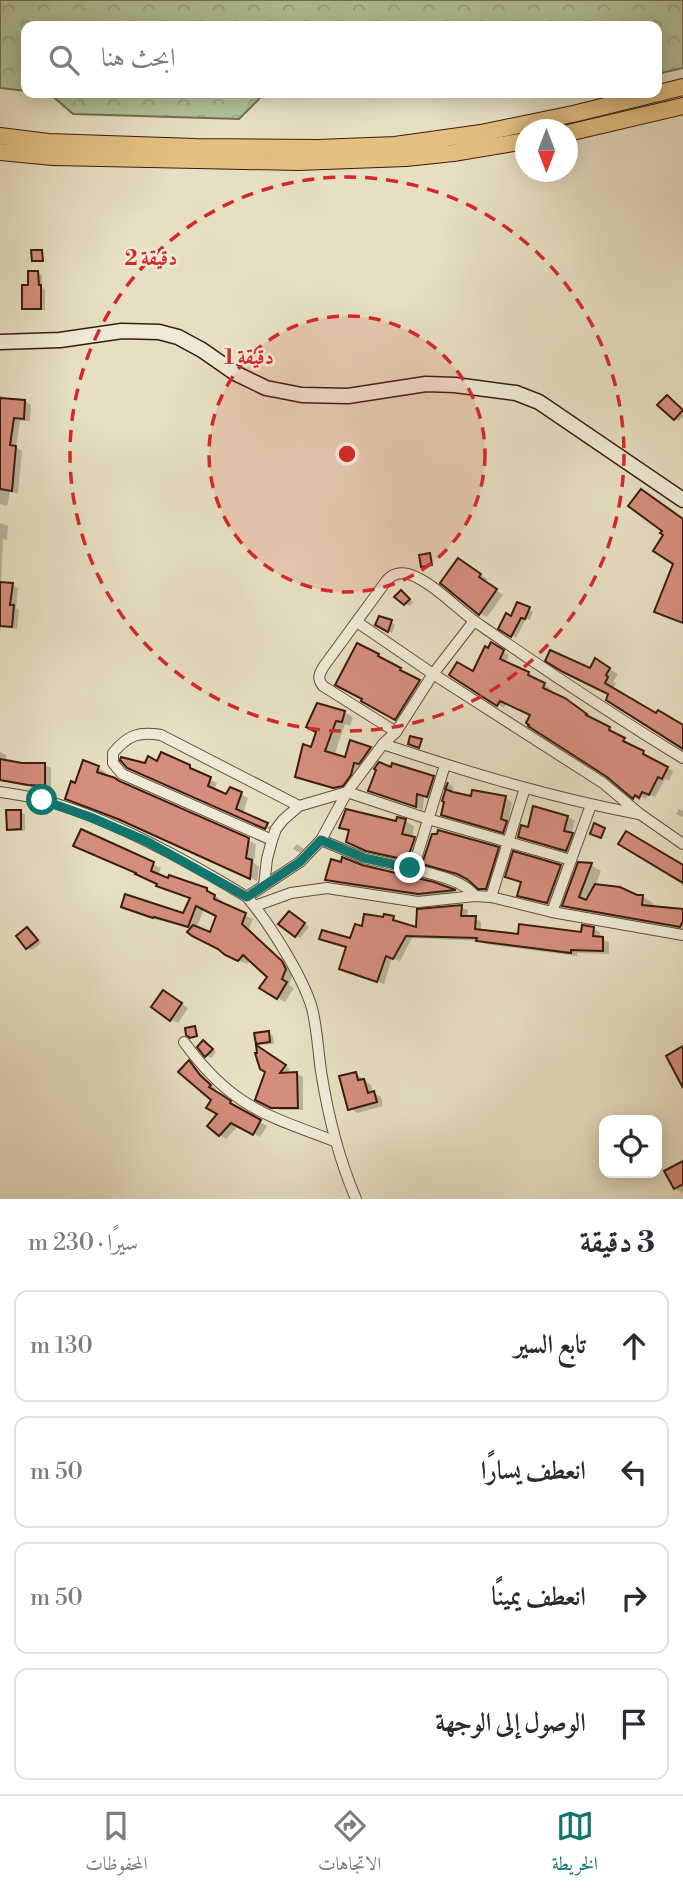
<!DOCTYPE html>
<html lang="ar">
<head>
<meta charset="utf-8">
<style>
	body { margin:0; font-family:"Libre Bodoni",Amiri,serif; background:#f2f2f3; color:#2b2b33; direction:rtl }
	.controls { position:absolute; right:21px; bottom:21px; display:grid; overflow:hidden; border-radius:14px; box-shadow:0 4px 18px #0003 }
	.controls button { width:63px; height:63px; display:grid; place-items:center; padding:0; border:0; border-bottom:2px solid #e1e1e2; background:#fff; color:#2b2b33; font:35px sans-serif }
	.compass { position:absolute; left:515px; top:119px; width:63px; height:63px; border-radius:50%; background:#fff; box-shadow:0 4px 18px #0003; rotate:180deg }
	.stop { position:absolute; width:21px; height:21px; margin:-16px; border:5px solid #0f766e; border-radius:50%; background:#fff }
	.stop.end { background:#0f766e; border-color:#fff; box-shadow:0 2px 7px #0008 }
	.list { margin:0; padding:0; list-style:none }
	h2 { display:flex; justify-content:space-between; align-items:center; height:91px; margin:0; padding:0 28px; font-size:30px }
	h2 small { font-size:23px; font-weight:400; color:#7c7c81 }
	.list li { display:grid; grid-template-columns:46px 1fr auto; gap:21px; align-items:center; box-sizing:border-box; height:112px; margin:0 14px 14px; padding:0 14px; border:2px solid #e1e1e2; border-radius:14px }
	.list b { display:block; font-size:26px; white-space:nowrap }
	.list em { font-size:23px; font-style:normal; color:#7c7c81 }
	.icon { flex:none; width:38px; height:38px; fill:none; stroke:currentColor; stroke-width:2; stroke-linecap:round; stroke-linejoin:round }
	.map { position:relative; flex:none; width:683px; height:1199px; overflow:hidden; direction:ltr }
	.search { position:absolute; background:#fff; box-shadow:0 4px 18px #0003; left:21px; right:21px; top:21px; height:77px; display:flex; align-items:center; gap:18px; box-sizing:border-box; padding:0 24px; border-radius:14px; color:#7c7c81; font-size:26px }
	.sheet { height:595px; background:#fff }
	nav { display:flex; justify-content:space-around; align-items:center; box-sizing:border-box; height:98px; border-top:2px solid #e1e1e2; background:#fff; font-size:19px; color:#7c7c81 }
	nav a { display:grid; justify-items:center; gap:4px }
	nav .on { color:#0f766e }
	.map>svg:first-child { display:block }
	.forest { fill:url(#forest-crowns); stroke:#766f52; stroke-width:2 }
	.shadow { fill:#0003; fill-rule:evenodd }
	.building { fill:#d58e7d; stroke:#3b1c0c; stroke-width:2 }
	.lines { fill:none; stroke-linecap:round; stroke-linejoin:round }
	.minor-casing { stroke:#664d3a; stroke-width:12 }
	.secondary-casing { stroke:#3b1c0c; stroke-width:17 }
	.trunk-casing { stroke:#3b1c0c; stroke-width:18 }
	.minor { stroke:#efead7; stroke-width:10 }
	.secondary { stroke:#efead7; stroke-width:14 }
	.trunk { stroke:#e4c081; stroke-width:16 }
	.route { stroke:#0f766e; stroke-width:9 }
	.ring { fill:none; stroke:#d62828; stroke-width:3.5; stroke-dasharray:12 9 }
	.centre { fill:#d62828; stroke:#efead7; stroke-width:3.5 }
	.ring-label { font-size:21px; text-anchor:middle; font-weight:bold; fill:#d62828; stroke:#efead7; stroke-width:5; stroke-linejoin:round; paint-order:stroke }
</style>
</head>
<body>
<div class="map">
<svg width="683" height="1199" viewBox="0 0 683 1199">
	<defs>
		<pattern id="forest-crowns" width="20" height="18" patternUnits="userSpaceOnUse" patternTransform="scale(1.75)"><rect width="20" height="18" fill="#b2c297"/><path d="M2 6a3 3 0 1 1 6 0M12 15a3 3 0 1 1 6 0" fill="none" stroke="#9aa681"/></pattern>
	</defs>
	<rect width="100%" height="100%" fill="#e7dfc2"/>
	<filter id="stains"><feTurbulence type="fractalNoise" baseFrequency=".00286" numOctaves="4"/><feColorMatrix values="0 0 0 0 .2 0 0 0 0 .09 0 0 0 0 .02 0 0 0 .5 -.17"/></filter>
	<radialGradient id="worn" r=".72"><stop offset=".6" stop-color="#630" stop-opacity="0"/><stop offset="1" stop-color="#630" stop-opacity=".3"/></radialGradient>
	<g class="forest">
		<path d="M0 0H683V68L657 74V26H26V91L0 88Z"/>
		<path d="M49 93H265L239 119 73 114Z"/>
	</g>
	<g class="shadow">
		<path d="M38 273 42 275V288L45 289V310H28L24 308 30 287Z"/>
		<path d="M0 395 9 399V401H25L31 405 30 421H20L16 447 22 451 18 493 10 492 7 506 0 504Z"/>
		<path d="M671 400 683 410V417L679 421 675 419Z"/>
		<path d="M0 523 8 526 7 540 3 539 1 584 12 585 18 588 16 608 19 610 17 629 1 627 0 632Z"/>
		<path d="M466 564 487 579 485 582 503 595 487 617 480 613Z"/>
		<path d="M405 595 413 602 410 606 405 604Z"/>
		<path d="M529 609 533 612 530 620 526 619 516 638 501 628 512 618Z"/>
		<path d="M391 622 395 625 392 633 377 625Z"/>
		<path d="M492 644 509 655 506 663 534 677 533 679 550 688 548 692 572 703 592 718 591 720 615 732 614 734 630 743 628 745 649 756 648 758 673 771 669 781 665 779 655 797 648 794 646 799 641 797 640 801 634 797 532 715 506 703 504 708 451 675 474 674Z"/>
		<path d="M358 645 388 661V663L429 688 405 725 363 700Z"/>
		<path d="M596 661 618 674 613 682 616 683 613 689 657 715 683 727V747L610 694 591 670Z"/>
		<path d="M344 712 353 717 350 726 345 724 334 756 346 759 351 742 371 749 379 753 343 792 306 781 297 776 312 749 318 732Z"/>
		<path d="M0 752 6 755V762L45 765 51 768V788H36L0 781Z"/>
		<path d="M158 763 190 767 196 771V773L217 783 214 791 227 797 231 789 248 798 243 814 273 828 272 831 136 771 146 765Z"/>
		<path d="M98 768 106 772 105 776 256 844 254 863 259 867 257 881 128 822 76 785Z"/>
		<path d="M392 769 433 778 440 782 434 799 424 797 423 810 377 794 371 791Z"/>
		<path d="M449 784 454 787 452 793 472 798H505L512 802 508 823 513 826 510 835 450 818 443 814 446 801 444 800Z"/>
		<path d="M679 809 683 811V817L676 814Z"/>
		<path d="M20 812 25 814V831H13L8 829Z"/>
		<path d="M568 817 575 821 571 834 579 839 574 854 526 840 520 836 529 830Z"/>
		<path d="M405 821 414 826 412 838 424 843 416 864 377 855 357 847 350 832 341 827Z"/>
		<path d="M297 844 304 849 300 853 293 849Z"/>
		<path d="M498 849 505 852 492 892H487L466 877 430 866 424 863Z"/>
		<path d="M514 853 561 867 566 870 554 905 525 898 519 895 523 883 507 876Z"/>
		<path d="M153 864 161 868 158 875 207 890 222 901 220 904 253 919 249 929 289 967 293 974 289 985 294 988 285 1002 262 988 269 977 251 960 247 964 235 959 193 929 161 920V921L130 911 123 907 184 916 191 898 165 889 158 884 145 878ZM204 909 218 916 211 934 196 929Z"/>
		<path d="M591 865 601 871 595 886 643 897 653 903 652 908 683 910V930L574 911 564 905Z"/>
		<path d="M362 867 434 884 459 894 426 897 334 883 327 879Z"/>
		<path d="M461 907 468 910 467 918H475L481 922V931L519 936 583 934 593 929 600 932 599 938 609 942V954L577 953V956L485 944 480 941 412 938 400 961 392 958 384 984 347 971 348 948 321 939 351 940 363 928 393 918 399 922V924L418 930Z"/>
		<path d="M294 915 309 927 300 938 296 936Z"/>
		<path d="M28 929 32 931 41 943 32 950 27 948Z"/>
		<path d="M171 996 188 1008 178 1023 170 1019Z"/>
		<path d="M268 1033 273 1036 274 1044 262 1045 257 1043Z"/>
		<path d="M208 1045 216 1052 211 1058 206 1055Z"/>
		<path d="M258 1048 290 1069 287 1074H297L303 1077V1110H280L257 1099 267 1072Z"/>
		<path d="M189 1062 195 1066 206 1080 216 1089 214 1092 229 1100 236 1106 235 1108 267 1126 260 1137 239 1125 226 1139 220 1135V1114L213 1100Z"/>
		<path d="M355 1073 371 1085 373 1093 381 1097 383 1106 357 1113 350 1108Z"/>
		<path d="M683 1164V1193L675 1188Z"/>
	</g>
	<g class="building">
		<path d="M31 250H42L43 261H32Z"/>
		<path d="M28 271H38L39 285H41V309H22V285H28Z"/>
		<path d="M667 395 683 410 674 420 657 405Z"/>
		<path d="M0 398 25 400 24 419 14 418 10 445 16 446 12 491 0 489Z"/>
		<path d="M641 489 683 519V623L654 612 673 564 653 551 663 535 660 533 662 531 628 506Z"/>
		<path d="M430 553 432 565 421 567 419 555Z"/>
		<path d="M458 558 481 574 479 577 497 589 479 615 440 583Z"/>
		<path d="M0 582 13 583 10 605H14L12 627 0 626Z"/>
		<path d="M401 590 410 599 404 605 394 597Z"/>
		<path d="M517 602 530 607 525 619 521 618 511 637 498 629 506 613 511 616Z"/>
		<path d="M379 616 392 620 388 632 375 625Z"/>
		<path d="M491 642 504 650 500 659 529 672 528 675 545 683 543 688 565 698 587 714 586 715 610 727 609 730 625 738 623 741 644 751 643 754 668 767 662 779 658 777 649 795 642 792 639 798 635 795 633 799 607 777 528 726 529 725 526 723 530 715 500 701 497 706 449 675 457 662 473 671 485 646 488 648Z"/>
		<path d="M357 643 379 654 378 656 401 668 400 670 420 680 395 720 361 701 362 699 335 685Z"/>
		<path d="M550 650 590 668 595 658 610 668 606 675 608 677 605 683 656 713 658 710 683 725V749L606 700 608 694 563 672 545 661Z"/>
		<path d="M317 703 345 711 342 722 336 721 325 751 345 757 350 740 371 747 359 764 354 763 351 775 343 786 333 788 295 777 303 744 311 747 316 732 306 727Z"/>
		<path d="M410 736 422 739 419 748 408 744Z"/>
		<path d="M161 752 190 765V768L211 777 208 786 226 794 230 787 242 792 236 809 268 823 265 829 127 768 120 760 121 757 145 763 148 756 157 761Z"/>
		<path d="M0 759 22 763H45V786L28 785 0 780Z"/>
		<path d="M83 760 99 766 97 772 115 778 119 781 249 838 246 858 252 860 250 879 118 819 65 799 71 781 75 783Z"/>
		<path d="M379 762 391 767 392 763 434 776 427 797 417 794 416 807 368 791 376 770 374 769Z"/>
		<path d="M448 782 445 789 453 792 471 796 472 790 506 796 501 819 507 821 503 833 441 815 444 802 442 801Z"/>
		<path d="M533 806 568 816 564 831 573 833 566 851 518 837 521 825 528 827Z"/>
		<path d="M346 809 396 821 397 817 406 819 402 834 415 837 407 860 366 851 346 842 349 830 339 828Z"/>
		<path d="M6 810H21V829L7 830Z"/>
		<path d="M594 823 605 828 601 838 590 834Z"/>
		<path d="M81 829 154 862 151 871 168 878 169 875 207 888V891L215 895 214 899 246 913 242 924 282 961 286 969 282 979 287 982 277 999 259 988 267 977 243 955 238 961 225 955 218 949 192 936 187 932 193 925 210 932 216 916 196 906 188 927 154 917 153 918 121 907 125 894 183 913 190 898 156 886 157 884 135 874 136 873 73 846Z"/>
		<path d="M438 830 499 847 486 889H478L467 879 457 874 422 864 432 834H437Z"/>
		<path d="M626 831 683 865V883L618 844Z"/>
		<path d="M513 851 561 865 547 903 517 896 521 882 505 877Z"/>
		<path d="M342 857 362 865 434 882 456 890 418 894 325 880 331 859 341 862Z"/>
		<path d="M578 862 592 863 579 897 586 900 595 884 620 887 637 895H643L642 905 683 909V921L680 927 562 906Z"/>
		<path d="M462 905 461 916H476L475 929 518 934 519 924 581 932 582 925 594 927 593 936 603 937V951L571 950V953L476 941 477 938 406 936 393 959 386 956 377 982 339 969 346 947 319 939 322 930 350 938 355 924 362 926 364 914 383 917 384 914 394 916 393 920 416 927 417 909Z"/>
		<path d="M289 911 305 923 295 937 278 924Z"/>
		<path d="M27 927 38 940 26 949 16 936Z"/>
		<path d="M163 990 182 1003 170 1021 151 1007Z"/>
		<path d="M195 1026 197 1036 190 1038 186 1035 185 1028Z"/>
		<path d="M269 1031 270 1042 256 1044 254 1033Z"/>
		<path d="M203 1040 213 1049 205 1057 197 1047Z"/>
		<path d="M256 1045 286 1065 280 1073 297 1072 298 1108H271L255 1100 265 1072 260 1069 255 1053H257Z"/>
		<path d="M683 1046V1088L666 1056Z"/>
		<path d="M189 1060 200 1075 211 1085 209 1087 222 1095 231 1101 230 1103 261 1120 253 1135 231 1123 219 1136 207 1126 217 1114 206 1108 211 1100 178 1072Z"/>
		<path d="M356 1072 358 1080 364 1079 368 1093 374 1091 377 1102 348 1110 339 1076Z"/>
		<path d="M683 1161V1184L674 1189 664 1171Z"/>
	</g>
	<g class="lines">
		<defs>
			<g id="minor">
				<path d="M357 622 433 674 603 783 640 814 683 844"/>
				<path d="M396 732 323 686C317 679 319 674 324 666L387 580C395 571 406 572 416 577 438 587 460 612 480 625 547 671 614 716 683 758"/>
				<path d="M383 744C467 772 552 798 639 814"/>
				<path d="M0 792C14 794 29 796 43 800 110 818 188 861 247 897 269 923 302 975 312 1008 317 1028 318 1050 321 1071 328 1116 338 1157 356 1199"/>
				<path d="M272 840 122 774 113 763V753C128 735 139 731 161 735L299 806"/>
				<path d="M321 840 364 858 410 868 416 859 445 765"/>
				<path d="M410 868C430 874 463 879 475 896"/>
				<path d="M264 885 267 859 272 840 276 829 283 820 299 806 347 792 428 819 571 860"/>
				<path d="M247 897 300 862 321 840 347 792 383 744 396 732 433 674 474 621"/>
				<path d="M491 897 525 788"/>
				<path d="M255 906 291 893 327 888 418 902 475 896 491 897 552 912 683 935"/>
				<path d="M552 912 591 805"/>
				<path d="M184 1042C200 1064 220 1086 243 1101 270 1119 304 1129 334 1141"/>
			</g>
			<path id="secondary" d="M0 342 60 340 122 331 159 332 178 337 202 350 235 373 266 388 302 395 348 396 426 384 455 385 516 393 539 402 683 500"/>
			<g id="trunk">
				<path d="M568 133 683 106"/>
				<path d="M0 136 48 142 195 147 318 148 395 145 481 133 573 114 683 87"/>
				<path d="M0 152 53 157 298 162 406 158 453 153 526 141"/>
			</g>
		</defs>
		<use href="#minor" class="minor-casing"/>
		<use href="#secondary" class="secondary-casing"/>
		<use href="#trunk" class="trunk-casing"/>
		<use href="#minor" class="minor"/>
		<use href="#secondary" class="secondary"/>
		<use href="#trunk" class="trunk"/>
	</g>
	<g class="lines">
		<path class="route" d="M42 800 90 817 146 841 247 897 300 862 321 840 364 858 410 868"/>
	</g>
	<circle cx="347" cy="454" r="138" fill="#d62828" fill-opacity=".12"/>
	<g class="ring">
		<circle cx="347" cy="454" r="138"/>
		<circle cx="347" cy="454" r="277"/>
	</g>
	<circle cx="347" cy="454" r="10" class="centre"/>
	<g class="ring-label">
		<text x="151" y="265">2 دقيقة</text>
		<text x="249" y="364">1 دقيقة</text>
	</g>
	<rect width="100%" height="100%" filter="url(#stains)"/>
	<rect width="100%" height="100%" fill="url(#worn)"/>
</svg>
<div class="controls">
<button><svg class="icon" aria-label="locate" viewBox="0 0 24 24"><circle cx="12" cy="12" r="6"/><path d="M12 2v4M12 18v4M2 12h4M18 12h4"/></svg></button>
</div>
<svg class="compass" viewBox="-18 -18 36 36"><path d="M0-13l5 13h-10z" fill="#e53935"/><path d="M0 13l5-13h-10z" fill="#7c7c81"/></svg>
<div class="stop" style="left:42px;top:800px"></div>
<div class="stop end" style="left:410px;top:868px"></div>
<div class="search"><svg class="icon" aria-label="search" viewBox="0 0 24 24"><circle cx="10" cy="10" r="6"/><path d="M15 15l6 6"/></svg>ابحث هنا</div>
</div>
<section class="sheet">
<h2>3 دقيقة<small>سيرًا · 230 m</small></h2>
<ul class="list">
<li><svg class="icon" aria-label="ahead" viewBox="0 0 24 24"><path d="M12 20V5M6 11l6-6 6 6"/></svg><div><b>تابع السير</b></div><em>130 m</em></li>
<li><svg class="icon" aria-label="left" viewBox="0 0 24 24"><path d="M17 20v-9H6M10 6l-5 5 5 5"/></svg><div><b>انعطف يسارًا</b></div><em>50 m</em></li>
<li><svg class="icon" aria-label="right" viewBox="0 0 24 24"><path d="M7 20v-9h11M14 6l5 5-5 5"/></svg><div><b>انعطف يمينًا</b></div><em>50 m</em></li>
<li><svg class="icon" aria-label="arrive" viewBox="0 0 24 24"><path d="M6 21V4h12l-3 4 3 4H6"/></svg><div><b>الوصول إلى الوجهة</b></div></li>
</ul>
</section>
<nav>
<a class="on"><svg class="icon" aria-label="map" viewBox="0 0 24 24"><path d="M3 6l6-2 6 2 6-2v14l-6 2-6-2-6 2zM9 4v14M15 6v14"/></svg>الخريطة</a>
<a><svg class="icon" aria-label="directions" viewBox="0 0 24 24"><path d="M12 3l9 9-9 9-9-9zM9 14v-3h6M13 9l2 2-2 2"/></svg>الاتجاهات</a>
<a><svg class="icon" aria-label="saved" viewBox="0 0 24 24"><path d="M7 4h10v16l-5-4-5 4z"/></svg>المحفوظات</a>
</nav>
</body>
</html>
